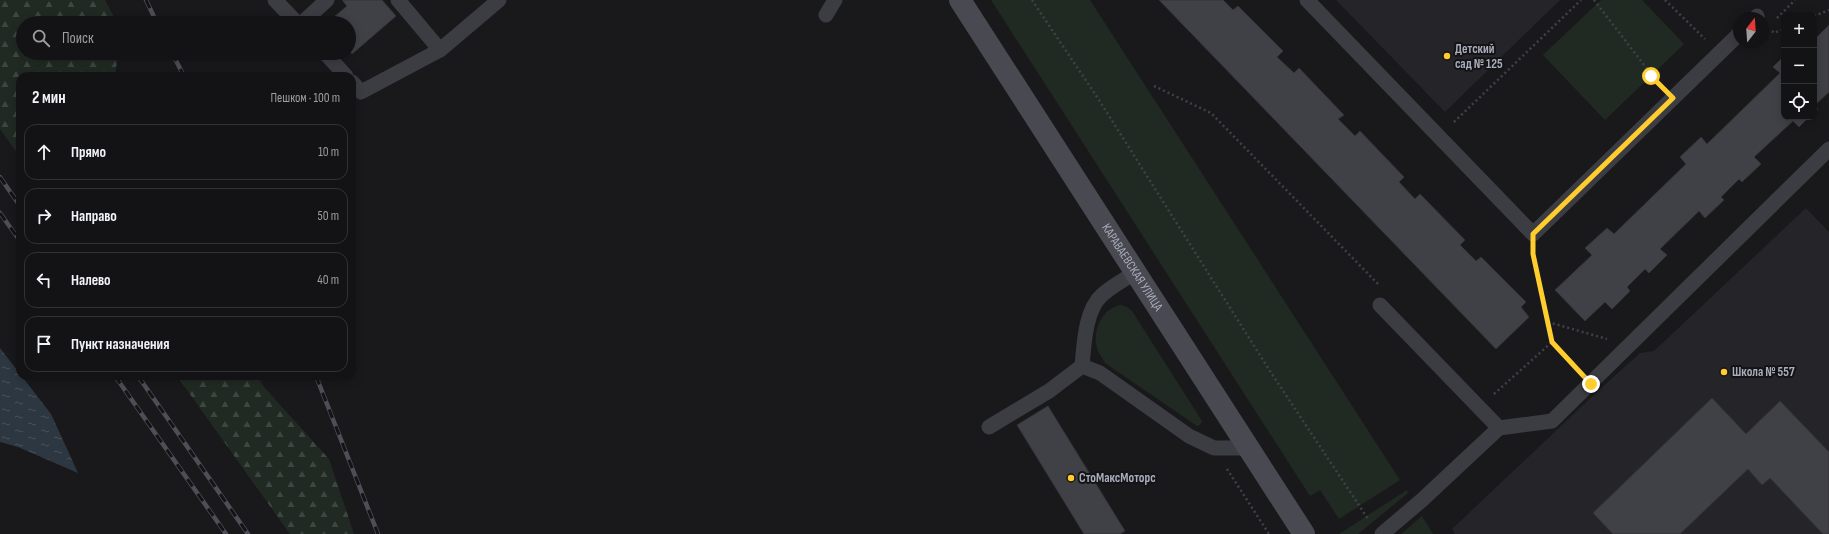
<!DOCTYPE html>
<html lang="ru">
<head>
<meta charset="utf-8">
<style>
	body { margin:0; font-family:"Sofia Sans Condensed",sans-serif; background:#202022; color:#f1f3f6 }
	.controls { position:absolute; right:12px; top:12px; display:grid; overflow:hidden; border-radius:8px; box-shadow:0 2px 10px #0003 }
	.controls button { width:36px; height:36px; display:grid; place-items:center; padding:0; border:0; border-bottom:1px solid #323234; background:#131315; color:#f1f3f6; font:20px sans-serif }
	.compass { position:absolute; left:1733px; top:12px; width:36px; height:36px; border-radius:50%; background:#131315; box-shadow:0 2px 10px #0003; rotate:17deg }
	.stop { position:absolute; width:12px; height:12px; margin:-9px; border:3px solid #ffcd2e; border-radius:50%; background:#fff }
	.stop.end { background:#ffcd2e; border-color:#fff; box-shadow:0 1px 4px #0008 }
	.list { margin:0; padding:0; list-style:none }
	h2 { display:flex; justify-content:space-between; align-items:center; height:52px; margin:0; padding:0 16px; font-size:17px }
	h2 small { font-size:13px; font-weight:400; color:#9d9ea0 }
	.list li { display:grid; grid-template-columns:26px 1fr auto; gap:12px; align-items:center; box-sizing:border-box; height:56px; margin:0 8px 8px; padding:0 8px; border:1px solid #323234; border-radius:12px }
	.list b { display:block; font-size:15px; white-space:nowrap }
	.list em { font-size:13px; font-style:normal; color:#9d9ea0 }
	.icon { flex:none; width:22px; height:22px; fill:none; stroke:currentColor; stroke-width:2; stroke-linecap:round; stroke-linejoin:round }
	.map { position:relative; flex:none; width:1829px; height:534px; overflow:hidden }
	.search { position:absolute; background:#131315; box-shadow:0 2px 10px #0003; left:16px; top:16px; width:340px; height:44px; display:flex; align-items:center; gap:10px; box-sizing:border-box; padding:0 14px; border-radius:22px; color:#9d9ea0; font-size:15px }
	.panel { position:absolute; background:#131315; box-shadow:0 2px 10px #0003; left:16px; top:72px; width:340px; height:308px; border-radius:12px }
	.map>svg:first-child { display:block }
	.built { fill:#252529 }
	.green { fill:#202a23 }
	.forest { fill:url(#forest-firs) }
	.water { fill:url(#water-ripples) }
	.building { fill:#404146; stroke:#333338 }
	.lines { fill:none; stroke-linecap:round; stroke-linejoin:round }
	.path { stroke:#404148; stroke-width:2.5; stroke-dasharray:2 3; stroke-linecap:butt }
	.lane { stroke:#3c3c43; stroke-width:15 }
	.secondary { stroke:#484951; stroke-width:22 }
	.rail-casing { stroke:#4d4e56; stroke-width:4.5 }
	.rail { stroke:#141417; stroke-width:3; stroke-dasharray:9; stroke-linecap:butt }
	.route { stroke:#ffcd2e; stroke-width:5 }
	.poi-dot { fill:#ffcd2e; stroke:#141417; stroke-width:1.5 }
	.labels { text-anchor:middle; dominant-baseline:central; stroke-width:4; stroke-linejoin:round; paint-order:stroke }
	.poi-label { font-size:13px; font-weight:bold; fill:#aaaebc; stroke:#141417; text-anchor:start }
	.street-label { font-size:13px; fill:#aaaebc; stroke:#141417 }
</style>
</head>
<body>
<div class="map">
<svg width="1829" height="534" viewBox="0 0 1829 534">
	<defs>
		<pattern id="forest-firs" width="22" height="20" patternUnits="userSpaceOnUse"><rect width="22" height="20" fill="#202a23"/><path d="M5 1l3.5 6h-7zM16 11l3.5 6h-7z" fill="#3e4641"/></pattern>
		<pattern id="water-ripples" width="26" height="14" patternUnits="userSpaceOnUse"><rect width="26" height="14" fill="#2d3741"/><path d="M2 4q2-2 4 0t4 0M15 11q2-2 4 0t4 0" fill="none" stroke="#49515a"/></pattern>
	</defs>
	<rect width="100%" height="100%" fill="#19191c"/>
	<g class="built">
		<path d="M1336 0H1560L1445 112Z"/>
		<path d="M1806 208 1829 232V534H1455L1452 529 1598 391 1640 353 1654 351Z"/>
	</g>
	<g class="green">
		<path d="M991 0H1090L1400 480 1339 519 1320 490 1310 496Z"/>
		<path d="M1601 0H1642L1684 44 1605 120 1543 55Z"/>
		<path d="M1121 305 1127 307 1132 311 1202 421 1200 425 1197 426 1105 363C1103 359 1100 355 1098 351 1091 334 1101 308 1121 305Z"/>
		<path d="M1407 490 1408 493 1358 534H1339Z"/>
		<path d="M1422 516 1433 534H1401Z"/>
	</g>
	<g class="forest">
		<path d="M0 0H105L117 23H23V53H118L115 76H20V157L0 129Z"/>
		<path d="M177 376H257L264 387 329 459 354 534H290Z"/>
	</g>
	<path class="water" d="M0 348 51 414 78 473 18 447 0 442Z"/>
	<g class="building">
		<path d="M342 0H382L396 16 352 54 349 50V23H327L347 6Z"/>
		<path d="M1159 0H1223L1233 10 1238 6 1283 51 1277 57 1294 73 1299 68 1344 115 1338 119 1355 136 1360 131 1404 177 1399 182 1415 199 1420 194 1465 240 1460 245 1476 261 1481 257 1526 302 1521 307 1529 317 1496 349Z"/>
		<path d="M1829 25V92L1814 106 1818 109 1814 113V40Z"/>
		<path d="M1784 56V117H1809L1799 127 1793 121 1754 157 1761 164 1742 182 1739 179 1721 197 1724 200 1705 218 1699 211 1660 249 1667 255 1649 273 1645 269 1627 287 1630 291 1612 309 1605 302 1585 321 1555 290 1592 255 1585 248 1607 228 1614 234 1686 164 1680 157 1701 137 1707 144 1780 73 1773 67Z"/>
		<path d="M1712 398 1746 434 1780 401 1829 452V534H1823L1770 478 1762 485 1748 469 1680 534H1613L1593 513Z"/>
		<path d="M1048 406 1125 531 1120 534H1084L1017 425Z"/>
	</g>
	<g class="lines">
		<g class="path">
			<path d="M1032 0 1099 100 1268 368 1368 519"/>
			<path d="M1594 0 1658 83"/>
			<path d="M1665 0 1705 39"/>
			<path d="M1814 16 1829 10"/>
			<path d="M1777 18 1795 0"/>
			<path d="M1772 31 1774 33 1784 29"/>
			<path d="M1154 86 1211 113 1379 285"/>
			<path d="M1454 122 1581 0"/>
			<path d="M1533 254 1552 342 1576 368"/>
			<path d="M1548 322 1607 339"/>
			<path d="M1494 394 1552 342"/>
			<path d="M1227 469 1269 534"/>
		</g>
		<g class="lane">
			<path d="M275 0 297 23"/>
			<path d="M398 0 440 50"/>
			<path d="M1307 0 1533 234 1739 34"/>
			<path d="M826 15 835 0"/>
			<path d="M1756 18 1757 16"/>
			<path d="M302 23 327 0"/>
			<path d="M325 53 346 76"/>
			<path d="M352 82 361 92 440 50 499 0"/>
			<path d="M1136 272C1125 279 1112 286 1102 295 1085 310 1084 345 1082 366L1100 373 1189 436 1214 448H1249"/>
			<path d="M1380 305 1499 428"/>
			<path d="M989 427 1049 391 1082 366"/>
			<path d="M1382 534 1422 500 1499 428 1552 421 1829 149"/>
		</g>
		<path class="secondary" id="s1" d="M960 0 1304 534"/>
		<defs>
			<g id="rail">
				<path d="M146 0 157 23"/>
				<path d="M172 53 184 76"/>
				<path d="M0 177 20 206"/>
				<path d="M0 213 20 241"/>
				<path d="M115 376 226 534"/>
				<path d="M138 376 248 534"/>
				<path d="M316 376 378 534"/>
			</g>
		</defs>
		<use href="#rail" class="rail-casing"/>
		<use href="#rail" class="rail"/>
	</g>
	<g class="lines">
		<path class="route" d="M1591 384 1552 342 1533 254V234L1673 98 1651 76"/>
	</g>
	<g class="poi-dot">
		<circle cx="1447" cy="56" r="4"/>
		<circle cx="1724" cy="372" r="4"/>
		<circle cx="1071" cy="478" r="4"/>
	</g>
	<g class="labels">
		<g class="poi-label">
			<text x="1455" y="49">Детский<tspan x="1455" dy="15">сад № 125</tspan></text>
			<text x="1732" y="372">Школа № 557</text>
			<text x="1079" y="478">СтоМаксМоторс</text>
		</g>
		<g class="street-label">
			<text stroke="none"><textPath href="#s1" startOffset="318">КАРАВАЕВСКАЯ УЛИЦА</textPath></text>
		</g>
	</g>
</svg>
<div class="controls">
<button>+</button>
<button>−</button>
<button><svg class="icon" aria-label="locate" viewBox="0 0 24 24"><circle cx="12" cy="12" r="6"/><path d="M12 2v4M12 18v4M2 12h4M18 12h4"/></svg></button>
</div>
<svg class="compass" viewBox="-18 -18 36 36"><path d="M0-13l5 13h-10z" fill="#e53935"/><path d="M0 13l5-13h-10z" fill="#9d9ea0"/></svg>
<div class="stop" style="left:1651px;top:76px"></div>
<div class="stop end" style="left:1591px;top:384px"></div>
<div class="search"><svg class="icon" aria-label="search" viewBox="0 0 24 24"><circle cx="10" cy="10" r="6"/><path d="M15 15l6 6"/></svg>Поиск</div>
<section class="panel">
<h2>2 мин<small>Пешком · 100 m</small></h2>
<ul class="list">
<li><svg class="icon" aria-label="ahead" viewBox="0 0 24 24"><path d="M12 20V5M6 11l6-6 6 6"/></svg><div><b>Прямо</b></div><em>10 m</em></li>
<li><svg class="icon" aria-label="right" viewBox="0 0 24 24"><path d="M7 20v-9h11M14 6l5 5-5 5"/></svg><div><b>Направо</b></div><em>50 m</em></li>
<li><svg class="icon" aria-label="left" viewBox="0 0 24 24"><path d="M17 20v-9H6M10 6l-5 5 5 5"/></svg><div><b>Налево</b></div><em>40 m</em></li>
<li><svg class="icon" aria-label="arrive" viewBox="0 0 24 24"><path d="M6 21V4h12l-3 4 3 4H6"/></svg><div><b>Пункт назначения</b></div></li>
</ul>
</section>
</div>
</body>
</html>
